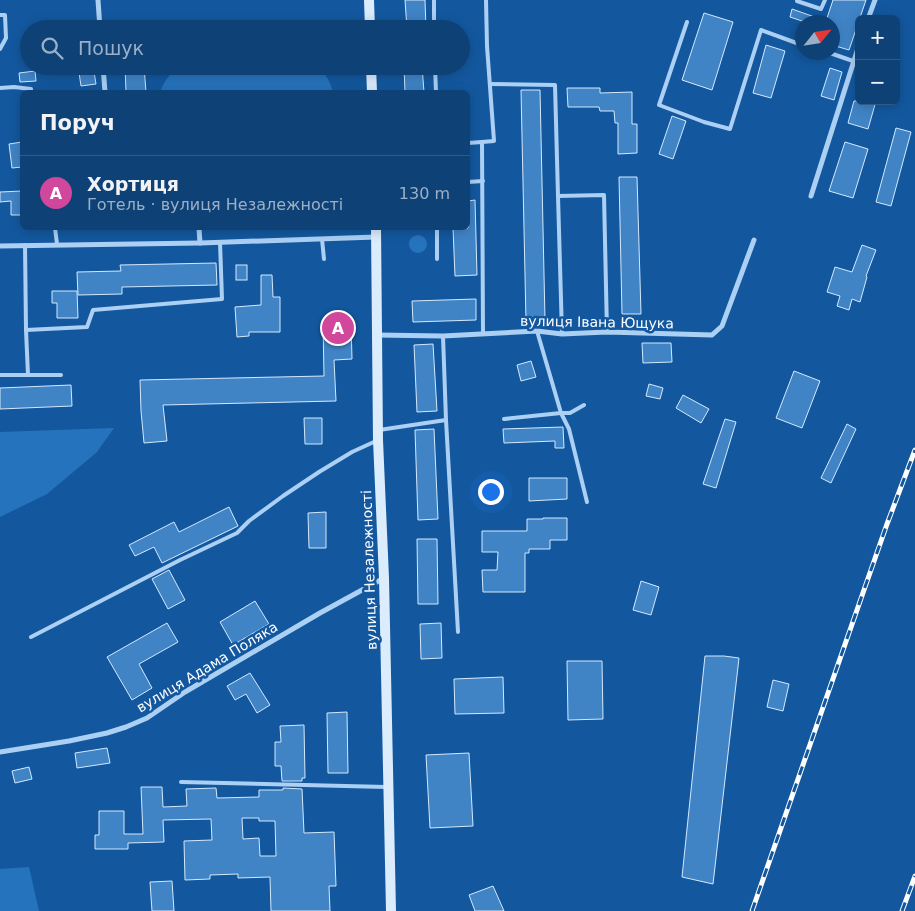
<!DOCTYPE html>
<html lang="uk">
<head>
<meta charset="utf-8">
<style>
	body { margin:0; font-family:"DejaVu Sans",sans-serif; background:#17497c; color:#f1f3f6 }
	.controls { position:absolute; right:15px; top:15px; display:grid; overflow:hidden; border-radius:8px; box-shadow:0 2px 12px #0003 }
	.controls button { width:45px; height:45px; display:grid; place-items:center; padding:0; border:0; border-bottom:1px solid #2e5b89; background:#0e4277; color:#f1f3f6; font:25px sans-serif }
	.compass { position:absolute; left:795px; top:15px; width:45px; height:45px; border-radius:50%; background:#0e4277; box-shadow:0 2px 12px #0003; rotate:60deg }
	.you { position:absolute; left:490px; top:491px; width:18px; height:18px; margin:-12px; border:4px solid #fff; border-radius:50%; background:#1a73e8; box-shadow:0 0 0 8px #1a73e833 }
	.badge { display:grid; place-items:center; width:32px; height:32px; border-radius:50%; background:#8c9099; color:#fff; font-size:16px; font-weight:700 }
	.pin { position:absolute; translate:-50% -50%; border:2px solid #fff; box-shadow:0 1px 5px #0006 }
	.list { margin:0; padding:0; list-style:none }
	h2 { display:flex; justify-content:space-between; align-items:center; height:65px; margin:0; padding:0 20px; font-size:21px }
	h2 small { font-size:16px; font-weight:400; color:#9bb0c6 }
	.list li { display:grid; grid-template-columns:32px 1fr auto; gap:15px; align-items:center; box-sizing:border-box; height:75px; padding:0 20px; border-top:1px solid #2e5b89 }
	.list b { display:block; font-size:19px; white-space:nowrap }
	.list p { margin:0; font-size:16px; white-space:nowrap; color:#9bb0c6 }
	.list em { font-size:16px; font-style:normal; color:#9bb0c6 }
	.icon { flex:none; width:28px; height:28px; fill:none; stroke:currentColor; stroke-width:2; stroke-linecap:round; stroke-linejoin:round }
	.map { position:relative; flex:none; width:915px; height:911px; overflow:hidden }
	.search { position:absolute; background:#0e4277; box-shadow:0 2px 12px #0003; left:20px; top:20px; width:450px; height:55px; display:flex; align-items:center; gap:12px; box-sizing:border-box; padding:0 18px; border-radius:28px; color:#9bb0c6; font-size:19px }
	.panel { position:absolute; background:#0e4277; box-shadow:0 2px 12px #0003; left:20px; top:90px; width:450px; height:140px; border-radius:8px }
	.map>svg:first-child { display:block }
	.green { fill:#2673bd }
	.building { fill:#4084c6; stroke:#d3e9fd; fill-rule:evenodd }
	.lines { fill:none; stroke-linecap:round; stroke-linejoin:round }
	.service { stroke:#abd0f4; stroke-width:4 }
	.minor { stroke:#abd0f4; stroke-width:5 }
	.secondary { stroke:#dbecfd; stroke-width:10 }
	.rail-casing { stroke:#fff; stroke-width:5 }
	.rail { stroke:#13589f; stroke-width:3; stroke-dasharray:9; stroke-linecap:butt }
	.labels { text-anchor:middle; dominant-baseline:central; stroke-width:5; stroke-linejoin:round; paint-order:stroke }
	.street-label { font-size:14px; fill:#fff; stroke:#13589f }
</style>
</head>
<body>
<div class="map">
<svg width="915" height="911" viewBox="0 0 915 911">
	<rect width="100%" height="100%" fill="#13589f"/>
	<g class="green">
		<path d="M182 66H317C326 73 330 82 333 92H160C164 81 171 71 182 66Z"/>
		<circle cx="418" cy="244" r="9"/>
		<path d="M114 428 97 452 47 494 0 517V432Z"/>
		<path d="M29 867 39 911H0V869Z"/>
	</g>
	<g class="building">
		<path d="M405 0H425L426 29H407Z"/>
		<path d="M833 0H866L849 50 832 45V22H805L790 17 792 9 826 21Z"/>
		<path d="M704 13 733 22 712 90 682 80Z"/>
		<path d="M766 45 785 51 771 98 753 93Z"/>
		<path d="M78 66H93L96 84 81 86Z"/>
		<path d="M125 66H144L146 92H126Z"/>
		<path d="M404 66H422L424 92H405Z"/>
		<path d="M830 68 842 72 834 100 821 96Z"/>
		<path d="M35 71 36 81 20 82 19 73Z"/>
		<path d="M567 88H600V93L632 92V124H637V153L618 154V123H615L614 111H600L599 107H568Z"/>
		<path d="M521 90H540L545 320 526 321Z"/>
		<path d="M854 101H876L868 129 848 123Z"/>
		<path d="M672 116 686 121 673 159 659 154Z"/>
		<path d="M896 128 911 132 891 206 876 202Z"/>
		<path d="M22 142V167L12 168 9 144Z"/>
		<path d="M845 142 868 149 853 198 829 191Z"/>
		<path d="M619 177H637L641 314H622Z"/>
		<path d="M22 191V215H11V201L0 202V192Z"/>
		<path d="M475 200 477 275 455 276 453 228H468V201Z"/>
		<path d="M862 245 876 250 866 276 867 277 860 302 852 299 849 310 837 306 840 296 827 292 835 267 852 272Z"/>
		<path d="M216 263 217 285 122 287V294L78 295 77 272 121 271 120 265Z"/>
		<rect x="236" y="265" width="11" height="15"/>
		<path d="M261 275H272L273 297H280V332H249V336L237 337 235 307 261 305Z"/>
		<path d="M52 291H77L78 318H57V303H52Z"/>
		<path d="M476 299V320L413 322 412 301Z"/>
		<path d="M351 323 352 359 334 360 336 401 163 405 167 441 144 443 141 411 140 380 324 376 323 324Z"/>
		<path d="M642 343H671L672 362 643 363Z"/>
		<path d="M433 344 437 411 417 412 414 345Z"/>
		<path d="M531 361 536 377 521 381 517 365Z"/>
		<path d="M794 371 820 381 802 428 776 418Z"/>
		<path d="M649 384 663 388 660 399 646 396Z"/>
		<path d="M71 385 72 406 0 409V388Z"/>
		<path d="M683 395 709 409 701 423 676 408Z"/>
		<path d="M304 418H322V444H305Z"/>
		<path d="M725 419 736 422 716 488 703 484Z"/>
		<path d="M847 424 856 429 831 483 821 478Z"/>
		<path d="M563 427 564 448H555V441L504 443 503 429Z"/>
		<path d="M434 429 438 519 418 520 415 430Z"/>
		<path d="M529 478H567V499L529 501Z"/>
		<path d="M229 507 238 526 162 563 154 547 135 556 129 545 174 522 179 532Z"/>
		<path d="M326 512V548H309L308 513Z"/>
		<path d="M543 518H567V540H550V549H529V553H525V592H483L482 570H497L498 552H482V531H527V519H543Z"/>
		<path d="M417 539H437L438 604H418Z"/>
		<path d="M169 570 185 600 168 609 152 579Z"/>
		<path d="M641 581 659 587 651 615 633 610Z"/>
		<path d="M255 601 269 624 233 645 220 622Z"/>
		<path d="M167 623 178 642 139 664 152 688 132 700 107 657Z"/>
		<path d="M441 623 442 658 421 659 420 624Z"/>
		<path d="M705 656H724L739 658 713 884 682 877Z"/>
		<path d="M567 661H602L603 719 568 720Z"/>
		<path d="M250 673 270 705 257 713 246 694 235 700 227 686Z"/>
		<path d="M503 677 504 713 455 714 454 679Z"/>
		<path d="M773 680 789 684 783 711 767 707Z"/>
		<path d="M347 712 348 773H328L327 713Z"/>
		<path d="M304 725 305 778H302V781H282L281 766H275V742H281L280 726Z"/>
		<path d="M107 748 110 763 77 768 75 753Z"/>
		<path d="M469 753 473 826 430 828 426 755Z"/>
		<path d="M29 767 32 779 15 783 12 771Z"/>
		<path d="M141 787H162L163 807 187 806 186 789 216 788 217 798 259 797V790H283V788L302 789 304 833 334 832 336 886H329L330 911H271L270 877 238 878V874L210 875V879L185 880 184 841 212 840 211 819 163 820 164 842 128 843V849H95V835H99V811H124V834H143ZM242 818H259V821H275L276 856H260L259 838 243 839Z"/>
		<path d="M172 881 174 911H152L150 882Z"/>
		<path d="M493 886 504 911H475L469 895Z"/>
	</g>
	<g class="lines">
		<g class="service">
			<path d="M434 0V29"/>
			<path d="M797 1 821 9 825 0"/>
			<path d="M0 15H5L6 38 0 49"/>
			<path d="M687 22 659 105 704 122 730 129 761 30 802 45"/>
			<path d="M827 52 853 61"/>
			<path d="M435 66 436 92"/>
			<path d="M490 84 555 85 558 196"/>
			<path d="M0 88 14 87 31 89V92"/>
			<path d="M482 142 494 141 487 46 486 0"/>
			<path d="M468 143 482 142 483 333"/>
			<path d="M468 182 483 181"/>
			<path d="M55 228 57 244"/>
			<path d="M322 239 324 259"/>
			<path d="M25 245 26 330 87 327 93 310 222 299 220 242"/>
			<path d="M437 259V228"/>
			<path d="M26 330 28 375"/>
			<path d="M537 331 561 413 569 429 587 502"/>
			<path d="M562 334 558 196 604 195 607 332"/>
			<path d="M443 336 446 420 458 632"/>
			<path d="M0 375H61"/>
			<path d="M504 419 561 413H570L584 405"/>
			<path d="M379 430 446 420"/>
			<path d="M31 637 180 560 237 533 249 521 283 496 319 472 352 452 376 441"/>
			<path d="M181 782 386 787"/>
		</g>
		<g class="minor">
			<path d="M98 0 100 29"/>
			<path d="M868 19 875 0"/>
			<path d="M103 66 105 92"/>
			<path d="M811 196 859 45"/>
			<path d="M199 228 200 243"/>
			<path d="M0 246 200 243 376 237"/>
			<path d="M377 335 443 336 537 331 562 334 607 332 712 335 722 326 754 240"/>
			<path d="M0 752 69 741 107 733 126 727 147 718 185 692 320 613 384 578"/>
		</g>
		<g class="secondary">
			<path d="M369 0 370 29"/>
			<path d="M371 66 372 92"/>
			<path d="M376 228 378 440 384 578 391 911"/>
		</g>
		<defs>
			<g id="rail">
				<path d="M752 911 887 524 915 450"/>
				<path d="M902 911 915 876"/>
			</g>
		</defs>
		<use href="#rail" class="rail-casing"/>
		<use href="#rail" class="rail"/>
	</g>
	<g class="labels">
		<g class="street-label">
			<text transform="translate(597 322) rotate(1)">вулиця Івана Ющука</text>
			<text transform="translate(369 570) rotate(-92)">вулиця Незалежності</text>
			<text transform="translate(207 667) rotate(-31)">вулиця Адама Поляка</text>
		</g>
	</g>
</svg>
<div class="controls">
<button>+</button>
<button>−</button>
</div>
<svg class="compass" viewBox="-18 -18 36 36"><path d="M0-13l5 13h-10z" fill="#e53935"/><path d="M0 13l5-13h-10z" fill="#9bb0c6"/></svg>
<div class="you"></div>
<div class="pin badge" style="left:338px;top:328px;background:#d1479c">A</div>
<div class="search"><svg class="icon" aria-label="search" viewBox="0 0 24 24"><circle cx="10" cy="10" r="6"/><path d="M15 15l6 6"/></svg>Пошук</div>
<section class="panel">
<h2>Поруч<small></small></h2>
<ul class="list">
<li><span class="badge" style="background:#d1479c">A</span><div><b>Хортиця</b><p>Готель · вулиця Незалежності</p></div><em>130 m</em></li>
</ul>
</section>
</div>
</body>
</html>
